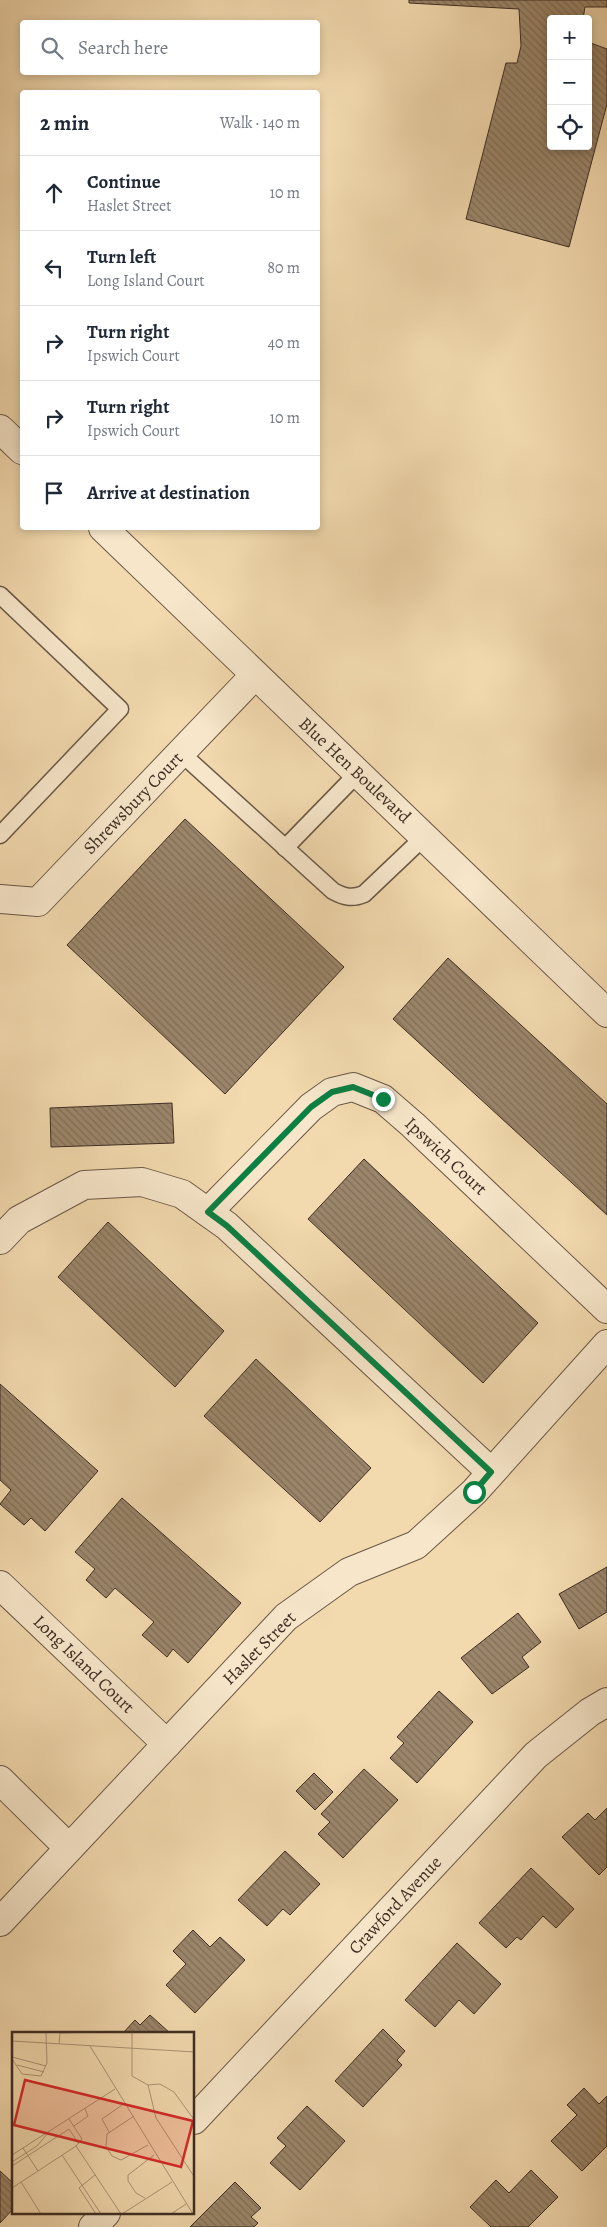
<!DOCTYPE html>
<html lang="en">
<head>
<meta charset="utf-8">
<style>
	body { margin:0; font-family:Alegreya,serif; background:#f2f2f3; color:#1f2937 }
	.controls { position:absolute; right:15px; top:15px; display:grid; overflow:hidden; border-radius:5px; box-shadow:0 2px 8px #0003 }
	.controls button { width:45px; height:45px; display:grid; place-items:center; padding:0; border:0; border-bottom:1px solid #e0e1e3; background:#fff; color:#1f2937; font:25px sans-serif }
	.stop { position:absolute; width:15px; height:15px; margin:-11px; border:4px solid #0b8043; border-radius:50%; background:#fff }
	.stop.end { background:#0b8043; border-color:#fff; box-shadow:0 1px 5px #0008 }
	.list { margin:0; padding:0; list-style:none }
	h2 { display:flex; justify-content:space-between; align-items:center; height:65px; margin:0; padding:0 20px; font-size:21px }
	h2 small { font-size:16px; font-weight:400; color:#747a83 }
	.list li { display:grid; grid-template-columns:32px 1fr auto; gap:15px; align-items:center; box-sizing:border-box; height:75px; padding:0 20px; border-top:1px solid #e0e1e3 }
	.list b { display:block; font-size:19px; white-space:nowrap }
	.list p { margin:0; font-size:16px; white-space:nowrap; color:#747a83 }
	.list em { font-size:16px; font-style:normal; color:#747a83 }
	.icon { flex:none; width:28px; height:28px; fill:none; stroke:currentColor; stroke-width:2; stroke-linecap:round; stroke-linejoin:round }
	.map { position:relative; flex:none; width:607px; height:2227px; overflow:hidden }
	.search { position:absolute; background:#fff; box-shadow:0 2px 8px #0003; left:20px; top:20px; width:300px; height:55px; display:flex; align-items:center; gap:12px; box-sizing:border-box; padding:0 18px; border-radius:5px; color:#747a83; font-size:19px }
	.panel { position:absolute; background:#fff; box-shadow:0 2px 8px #0003; left:20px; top:90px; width:300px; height:440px; border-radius:5px }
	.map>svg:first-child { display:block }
	.building { fill:url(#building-back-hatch); stroke:#3d2d23 }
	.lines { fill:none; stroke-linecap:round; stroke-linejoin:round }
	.service-casing { stroke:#6a5846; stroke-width:19 }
	.minor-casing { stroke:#6a5846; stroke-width:30 }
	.service { stroke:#f7e6ca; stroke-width:16 }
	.minor { stroke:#f7e6ca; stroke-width:28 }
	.route { stroke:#0b8043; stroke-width:6 }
	.labels { text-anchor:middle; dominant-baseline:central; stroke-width:5; stroke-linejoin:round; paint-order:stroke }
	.street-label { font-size:18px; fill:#3d2d23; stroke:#f7e6ca }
	.inset-road { fill:none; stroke:#aa9476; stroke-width:1 }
	.view { fill:#d62828; fill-opacity:0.15; stroke:#d62828; stroke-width:2.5 }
	.inset-edge { fill:none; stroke:#3d2d23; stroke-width:2.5 }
</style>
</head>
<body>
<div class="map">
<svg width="607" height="2227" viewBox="0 0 607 2227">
	<defs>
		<pattern id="building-back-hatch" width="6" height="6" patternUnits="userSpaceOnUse" patternTransform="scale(1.25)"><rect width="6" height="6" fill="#9b866b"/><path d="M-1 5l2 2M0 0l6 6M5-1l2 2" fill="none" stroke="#806e58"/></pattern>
	</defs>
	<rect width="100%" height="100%" fill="#f2d9ae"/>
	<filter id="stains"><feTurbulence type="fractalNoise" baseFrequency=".004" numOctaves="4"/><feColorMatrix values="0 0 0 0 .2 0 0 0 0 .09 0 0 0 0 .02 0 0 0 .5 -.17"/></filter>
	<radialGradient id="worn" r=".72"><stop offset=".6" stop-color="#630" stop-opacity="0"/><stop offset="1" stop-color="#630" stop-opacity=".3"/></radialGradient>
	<g class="building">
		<path d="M409 0H607V7H585L583 19H551V146H588V42L607 49V104L569 247 466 219 506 63H517L521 46 519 9 409 3Z"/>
		<path d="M185 819 344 967 225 1094 67 945Z"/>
		<path d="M448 958 607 1104V1215L393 1019Z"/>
		<path d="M172 1103 174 1143 51 1147 50 1108Z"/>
		<path d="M364 1159 538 1323 483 1383 308 1219Z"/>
		<path d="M108 1222 224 1331 175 1387 58 1277Z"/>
		<path d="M256 1359 371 1468 320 1522 204 1416Z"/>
		<path d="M0 1384 98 1471 45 1531 31 1518 24 1525 0 1504 11 1490 0 1480Z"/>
		<path d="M122 1498 241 1603 188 1663 173 1649 167 1657 142 1635 154 1622 115 1588 106 1598 86 1580 95 1569 75 1552Z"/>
		<path d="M607 1567V1612L579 1629 559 1594Z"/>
		<path d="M518 1613 541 1642 522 1657 529 1667 492 1694 461 1658Z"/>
		<path d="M439 1691 473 1722 417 1783 390 1758 404 1743 397 1737Z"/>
		<path d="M364 1769 398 1800 343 1858 318 1834 330 1822 321 1814Z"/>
		<path d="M314 1773 333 1792 315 1810 296 1791Z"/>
		<path d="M607 1808V1867L599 1875 562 1837 588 1813 595 1820Z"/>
		<path d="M285 1851 320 1884 290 1915 283 1909 267 1926 238 1900Z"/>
		<path d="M531 1868 574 1909 556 1928 543 1916 521 1940 517 1937 506 1948 479 1923Z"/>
		<path d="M193 1930 210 1947 220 1937 245 1960 195 2013 166 1985 186 1964 173 1951Z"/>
		<path d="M457 1943 501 1984 474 2014 459 2000 435 2027 405 2000Z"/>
		<path d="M150 2015 170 2033H123L135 2020 140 2025Z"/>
		<path d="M383 2029 405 2051 397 2060 402 2065 363 2107 335 2081Z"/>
		<path d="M584 2088 599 2104 607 2096V2146L582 2171 551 2141 577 2115 567 2105Z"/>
		<path d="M307 2106 345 2141 300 2190 270 2163 286 2146 277 2138Z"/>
		<path d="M531 2170 558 2197 528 2227H491L470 2207 496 2180 509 2193Z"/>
		<path d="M0 2171 14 2184V2208L0 2223Z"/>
		<path d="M235 2182 261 2208 251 2217 258 2223 254 2227H190Z"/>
	</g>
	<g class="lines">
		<defs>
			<g id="service">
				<path d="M0 595 120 709 0 835"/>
				<path d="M181 753 333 891C344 897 352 899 364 894L425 836"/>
				<path d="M285 848 358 773"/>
			</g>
			<g id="minor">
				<path d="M0 429 22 450"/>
				<path d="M103 528 607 1013"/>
				<path d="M0 899 38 902 255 675"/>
				<path d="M208 1212 311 1107 332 1092 353 1087 383 1099 413 1125 607 1309"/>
				<path d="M0 1240 19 1220 84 1185 142 1182 182 1194 227 1226 491 1472"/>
				<path d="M0 1585 167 1744"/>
				<path d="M0 1780 69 1848"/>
				<path d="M0 1922 286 1617 349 1572 416 1545 474 1492 607 1344"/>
				<path d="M194 2120 536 1755 590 1712 607 1702"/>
				<path d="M93 2227 106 2213"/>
			</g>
		</defs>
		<use href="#service" class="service-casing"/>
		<use href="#minor" class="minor-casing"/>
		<use href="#service" class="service"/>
		<use href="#minor" class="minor"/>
	</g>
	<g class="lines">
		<path class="route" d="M383 1099 353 1087 332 1092 311 1107 208 1212 227 1226 491 1472 474 1492"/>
	</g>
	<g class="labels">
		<g class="street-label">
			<text transform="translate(355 770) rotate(43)">Blue Hen Boulevard</text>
			<text transform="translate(133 803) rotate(-46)">Shrewsbury Court</text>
			<text transform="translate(446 1156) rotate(43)">Ipswich Court</text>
			<text transform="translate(259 1648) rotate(-45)">Haslet Street</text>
			<text transform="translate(84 1664) rotate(44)">Long Island Court</text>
			<text transform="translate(395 1905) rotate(-47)">Crawford Avenue</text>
		</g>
	</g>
	<g transform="translate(12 2032)">
		<rect width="182" height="182" fill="#f2d9ae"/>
		<path class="inset-road" d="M120 0V44L136 53 144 86 183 146M0 9 183 20M47 12 48 1 81 0M78 14 181 182M0 25 34 34M0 27 10 42 29 44 35 31 34 0M5 33 32 40M136 53 148 52 162 60 183 89M122 84 95 102 94 115 100 124 109 128 136 113M57 87 70 107 64 114 109 182M62 94 76 84 73 77M97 100 90 87 113 71M11 116 26 139M0 123 103 57M50 123 89 182M0 130 25 114 35 102M0 134 57 97 67 112M83 143 67 156 84 182M9 150 29 182M0 156 64 114M133 166 124 161 116 149V143L142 123M110 182 160 150M159 182 174 172"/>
		<path class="view" d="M13 48 181 89 169 135 2 93Z"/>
		<rect width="182" height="182" class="inset-edge"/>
	</g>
	<rect width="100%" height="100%" filter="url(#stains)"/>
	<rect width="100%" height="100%" fill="url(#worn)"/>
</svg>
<div class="controls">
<button>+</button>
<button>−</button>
<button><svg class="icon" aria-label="locate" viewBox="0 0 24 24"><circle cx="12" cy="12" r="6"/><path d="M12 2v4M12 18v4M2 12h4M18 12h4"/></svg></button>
</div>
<div class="stop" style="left:474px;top:1492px"></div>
<div class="stop end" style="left:383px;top:1099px"></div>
<div class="search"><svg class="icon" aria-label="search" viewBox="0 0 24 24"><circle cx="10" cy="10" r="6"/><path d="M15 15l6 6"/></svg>Search here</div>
<section class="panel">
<h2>2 min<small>Walk · 140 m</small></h2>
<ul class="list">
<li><svg class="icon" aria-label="ahead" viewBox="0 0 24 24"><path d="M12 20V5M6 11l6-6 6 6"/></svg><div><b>Continue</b><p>Haslet Street</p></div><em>10 m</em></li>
<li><svg class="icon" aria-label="left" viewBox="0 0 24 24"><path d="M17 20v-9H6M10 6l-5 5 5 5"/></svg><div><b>Turn left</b><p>Long Island Court</p></div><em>80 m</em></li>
<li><svg class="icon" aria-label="right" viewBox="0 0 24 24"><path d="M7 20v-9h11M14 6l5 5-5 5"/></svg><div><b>Turn right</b><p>Ipswich Court</p></div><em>40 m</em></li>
<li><svg class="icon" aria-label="right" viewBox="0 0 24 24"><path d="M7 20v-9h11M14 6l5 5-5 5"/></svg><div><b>Turn right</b><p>Ipswich Court</p></div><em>10 m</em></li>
<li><svg class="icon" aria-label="arrive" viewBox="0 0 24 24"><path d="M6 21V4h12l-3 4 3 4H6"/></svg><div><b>Arrive at destination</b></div></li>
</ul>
</section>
</div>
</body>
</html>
